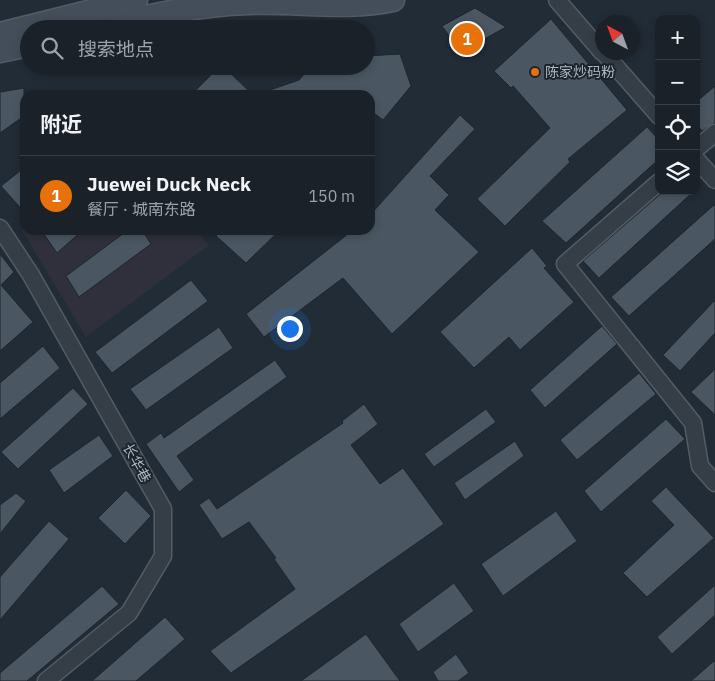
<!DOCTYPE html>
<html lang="zh">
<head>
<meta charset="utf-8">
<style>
	body { margin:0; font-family:"IBM Plex Sans","Noto Sans SC",sans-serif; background:#232930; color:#f1f3f6 }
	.controls { position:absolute; right:15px; top:15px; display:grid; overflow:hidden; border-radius:10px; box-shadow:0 2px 8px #0003 }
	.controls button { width:45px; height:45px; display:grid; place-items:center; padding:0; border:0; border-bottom:1px solid #383e45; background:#1a2128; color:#f1f3f6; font:25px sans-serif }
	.compass { position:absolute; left:595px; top:15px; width:45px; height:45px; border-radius:50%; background:#1a2128; box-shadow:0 2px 8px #0003; rotate:319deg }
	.you { position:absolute; left:289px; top:328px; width:18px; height:18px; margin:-12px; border:4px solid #fff; border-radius:50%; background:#1a73e8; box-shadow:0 0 0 8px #1a73e833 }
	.badge { display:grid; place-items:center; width:32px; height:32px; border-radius:50%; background:#1a73e8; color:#fff; font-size:16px; font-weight:700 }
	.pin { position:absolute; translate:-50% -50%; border:2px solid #fff; box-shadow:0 1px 5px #0006 }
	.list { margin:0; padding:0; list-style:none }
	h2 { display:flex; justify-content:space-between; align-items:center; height:65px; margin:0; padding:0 20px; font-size:21px }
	h2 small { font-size:16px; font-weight:400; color:#9fa3a8 }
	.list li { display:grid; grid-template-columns:32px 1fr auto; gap:15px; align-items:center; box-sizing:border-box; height:80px; padding:0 20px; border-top:1px solid #383e45 }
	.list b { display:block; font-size:19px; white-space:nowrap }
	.list p { margin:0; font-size:16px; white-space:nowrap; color:#9fa3a8 }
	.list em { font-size:16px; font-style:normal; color:#9fa3a8 }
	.icon { flex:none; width:28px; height:28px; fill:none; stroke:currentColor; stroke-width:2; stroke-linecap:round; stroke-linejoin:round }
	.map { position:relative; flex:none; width:715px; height:681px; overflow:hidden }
	.search { position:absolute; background:#1a2128; box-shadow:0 2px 8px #0003; left:20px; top:20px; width:355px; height:55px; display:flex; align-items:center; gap:12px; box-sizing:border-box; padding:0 18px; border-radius:28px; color:#9fa3a8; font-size:19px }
	.panel { position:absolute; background:#1a2128; box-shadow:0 2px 8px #0003; left:20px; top:90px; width:355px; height:145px; border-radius:15px }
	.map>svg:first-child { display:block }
	.medical { fill:#30303c }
	.building { fill:#4a5762; stroke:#1d252e }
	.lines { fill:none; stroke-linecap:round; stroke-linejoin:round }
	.street-casing { stroke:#535c65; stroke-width:19 }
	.secondary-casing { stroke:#535c65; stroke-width:25 }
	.street { stroke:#353e47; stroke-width:16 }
	.secondary { stroke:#444e5a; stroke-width:22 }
	.food-dot { fill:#e8710a; stroke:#1b232c; stroke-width:2 }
	.labels { text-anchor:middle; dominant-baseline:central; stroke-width:4; stroke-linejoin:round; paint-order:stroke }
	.poi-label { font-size:14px; fill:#b0b9c3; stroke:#1b232c; text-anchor:start }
	.street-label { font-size:14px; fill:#b0b9c3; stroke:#1b232c }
</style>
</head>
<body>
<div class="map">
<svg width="715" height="681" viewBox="0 0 715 681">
	<rect width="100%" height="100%" fill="#222c36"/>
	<path class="medical" d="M25 227V230H195L209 245 86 337 22 230Z"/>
	<g class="building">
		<path d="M475 8 506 27 461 52 442 26Z"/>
		<path d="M551 19 627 110 568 159 570 162 505 226 477 199 550 128 513 86 511 88 494 71Z"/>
		<path d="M400 54 411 86 383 120 370 110V95H261V93L299 80 311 66H366V56Z"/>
		<path d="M220 66H223L253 95H191Z"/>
		<path d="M715 86V123L702 131 696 124V102Z"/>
		<path d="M24 88V116L0 133V92Z"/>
		<path d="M460 115 475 129 430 176 449 195 435 210 479 252 392 334 343 278 264 337 246 314 353 230H370V215Z"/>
		<path d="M647 127 659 140V159L566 243 542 221Z"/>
		<path d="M25 167V213L1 186Z"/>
		<path d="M664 191H694L599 278 583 261Z"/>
		<path d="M715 204V239L629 316 611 297Z"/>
		<path d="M41 230H83L57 253Z"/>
		<path d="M128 230H142L151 244 79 297 66 276Z"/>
		<path d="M222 230H280L246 263 216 236Z"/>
		<path d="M532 248 547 266 544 268 574 302 520 350 509 337 474 368 440 332Z"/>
		<path d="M0 254 14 272 1 285 33 322 0 351Z"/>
		<path d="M191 280 208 301 112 373 95 352Z"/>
		<path d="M715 300V333L680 371 663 355Z"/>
		<path d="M602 326 617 344 545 408 530 390Z"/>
		<path d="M219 327 233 348 146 410 130 389Z"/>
		<path d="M43 346 60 368 0 419V383Z"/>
		<path d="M275 360 287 377 177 456 194 480 179 492 146 444 161 433 164 438Z"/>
		<path d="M715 369V415L691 392Z"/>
		<path d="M639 373 656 394 577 460 560 440Z"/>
		<path d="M73 388 88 404 18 469 1 452Z"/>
		<path d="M364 404 378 424 351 445 380 484 403 468 444 524 231 673 210 651 295 589 274 559 276 558 249 522 222 539 199 505 209 498 217 509 343 423 342 421Z"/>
		<path d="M486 409 496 422 434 467 424 454Z"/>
		<path d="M666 419 685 439 601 512 584 491Z"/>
		<path d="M99 435 113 456 64 493 49 470Z"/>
		<path d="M515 441 524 456 465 500 454 483Z"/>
		<path d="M666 487 714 538 647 597 623 573 674 525 651 501Z"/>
		<path d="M126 490 151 516 125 544 98 518Z"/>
		<path d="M16 493 26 501 0 534V505Z"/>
		<path d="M556 511 577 541 503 596 481 564Z"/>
		<path d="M49 521 69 539 0 620V577Z"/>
		<path d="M454 583 474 611 418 652 399 624Z"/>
		<path d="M715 585V615L672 654 657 637Z"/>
		<path d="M102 586 119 604 27 681H0V673Z"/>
		<path d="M165 617 185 639 136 681H92Z"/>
		<path d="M366 634 400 681H301Z"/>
		<path d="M456 654 469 673 458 681H438L433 672Z"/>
		<path d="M715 660V681H691Z"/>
	</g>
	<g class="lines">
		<defs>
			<g id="street">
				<path d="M557 0 602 52"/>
				<path d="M603 52 659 116"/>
				<path d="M696 149 715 133"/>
				<path d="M696 159 715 180"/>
				<path d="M659 182 565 264 693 423 700 466 715 483"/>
				<path d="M0 228 31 275 163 509V556L129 613 46 681"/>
			</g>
			<g id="secondary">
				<path d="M95 29C145 17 198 4 249 3 297 1 346 10 393 0"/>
				<path d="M0 34 136 0"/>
				<path d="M0 51 29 45"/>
			</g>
		</defs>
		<use href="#street" class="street-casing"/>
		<use href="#secondary" class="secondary-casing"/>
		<use href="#street" class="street"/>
		<use href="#secondary" class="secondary"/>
	</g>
	<circle class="food-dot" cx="535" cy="72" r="5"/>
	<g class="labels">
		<g class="poi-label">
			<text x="545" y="72">陈家炒码粉</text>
		</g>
		<g class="street-label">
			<text transform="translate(137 463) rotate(61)">长华巷</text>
		</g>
	</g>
</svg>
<div class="controls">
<button>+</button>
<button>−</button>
<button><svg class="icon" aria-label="locate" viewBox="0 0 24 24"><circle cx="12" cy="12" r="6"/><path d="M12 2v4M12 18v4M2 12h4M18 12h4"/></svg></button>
<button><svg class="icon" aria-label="layers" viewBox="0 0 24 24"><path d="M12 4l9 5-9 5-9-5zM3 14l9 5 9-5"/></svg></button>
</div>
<svg class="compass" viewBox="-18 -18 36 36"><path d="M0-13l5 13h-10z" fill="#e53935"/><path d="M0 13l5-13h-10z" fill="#9fa3a8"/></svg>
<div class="you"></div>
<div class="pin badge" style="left:467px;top:39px;background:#e8710a">1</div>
<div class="search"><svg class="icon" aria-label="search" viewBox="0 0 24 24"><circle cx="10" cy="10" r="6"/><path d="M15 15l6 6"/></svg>搜索地点</div>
<section class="panel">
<h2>附近<small></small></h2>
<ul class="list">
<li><span class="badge" style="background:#e8710a">1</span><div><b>Juewei Duck Neck</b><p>餐厅 · 城南东路</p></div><em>150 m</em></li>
</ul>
</section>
</div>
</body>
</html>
